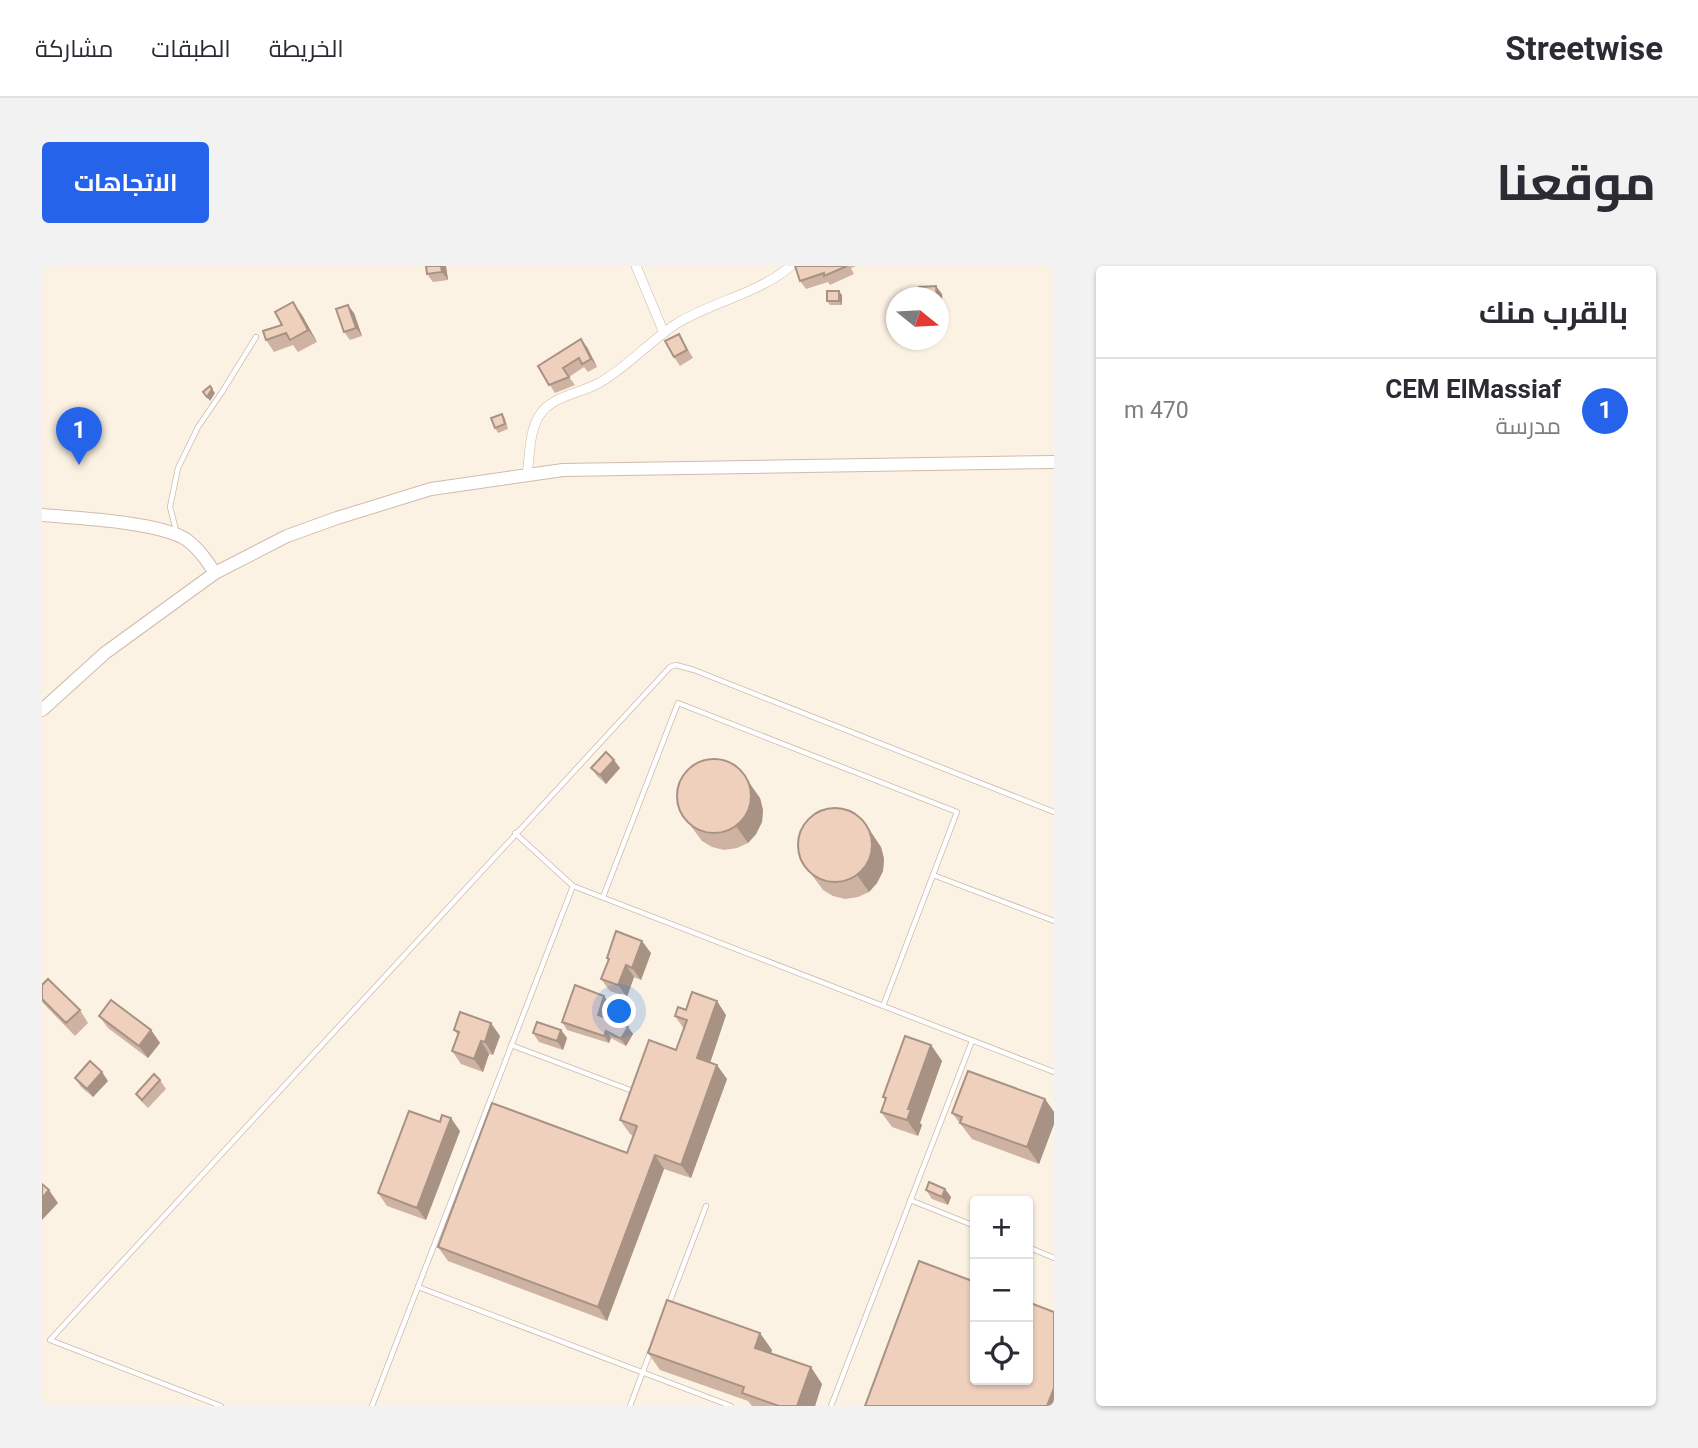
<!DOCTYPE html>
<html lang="ar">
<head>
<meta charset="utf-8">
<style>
	body { margin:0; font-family:Roboto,Cairo,sans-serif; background:#f2f2f3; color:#2b2b33; direction:rtl }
	.controls { position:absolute; right:21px; bottom:21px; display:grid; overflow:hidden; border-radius:7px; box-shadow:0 2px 5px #0004 }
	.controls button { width:63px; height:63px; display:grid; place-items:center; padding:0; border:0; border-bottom:2px solid #e1e1e2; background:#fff; color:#2b2b33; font:35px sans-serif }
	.compass { position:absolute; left:844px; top:21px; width:63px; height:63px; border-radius:50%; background:#fff; box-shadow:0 2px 5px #0004; rotate:108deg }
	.you { position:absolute; left:578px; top:746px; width:24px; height:24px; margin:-18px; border:5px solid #fff; border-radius:50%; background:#1a73e8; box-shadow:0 0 0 10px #1a73e833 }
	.badge { display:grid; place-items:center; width:46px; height:46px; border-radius:50%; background:#2563eb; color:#fff; font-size:23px; font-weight:700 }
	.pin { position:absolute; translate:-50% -58px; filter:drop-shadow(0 2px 4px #0008) }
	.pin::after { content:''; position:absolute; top:37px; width:24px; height:21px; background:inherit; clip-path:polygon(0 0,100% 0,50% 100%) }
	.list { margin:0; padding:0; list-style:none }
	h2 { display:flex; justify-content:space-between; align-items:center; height:91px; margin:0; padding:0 28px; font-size:30px }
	h2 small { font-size:23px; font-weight:400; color:#7c7c81 }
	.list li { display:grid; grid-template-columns:46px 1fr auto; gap:21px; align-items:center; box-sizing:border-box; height:105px; padding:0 28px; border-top:2px solid #e1e1e2 }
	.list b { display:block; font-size:26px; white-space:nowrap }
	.list p { margin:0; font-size:23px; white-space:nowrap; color:#7c7c81 }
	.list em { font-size:23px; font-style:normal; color:#7c7c81 }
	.icon { flex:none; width:38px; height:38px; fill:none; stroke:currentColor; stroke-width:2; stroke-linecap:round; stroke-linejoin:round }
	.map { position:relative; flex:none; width:1012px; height:1140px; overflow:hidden; direction:ltr; border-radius:7px }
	header { display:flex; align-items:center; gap:42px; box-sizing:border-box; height:98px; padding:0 35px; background:#fff; border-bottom:2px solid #e1e1e2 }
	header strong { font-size:33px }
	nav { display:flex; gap:38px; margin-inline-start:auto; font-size:24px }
	.intro { display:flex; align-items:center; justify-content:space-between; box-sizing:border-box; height:168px; padding:0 42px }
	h1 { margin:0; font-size:49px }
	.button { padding:18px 32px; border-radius:7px; background:#2563eb; color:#fff; font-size:24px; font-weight:700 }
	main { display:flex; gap:42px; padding:0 42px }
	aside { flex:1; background:#fff; border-radius:7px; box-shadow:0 2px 5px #0004 }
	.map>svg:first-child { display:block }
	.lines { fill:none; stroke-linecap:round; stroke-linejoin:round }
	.lane-casing { stroke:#ccb9ab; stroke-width:6 }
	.street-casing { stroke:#ccb9ab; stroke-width:10 }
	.secondary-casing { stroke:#d1bbac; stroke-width:14 }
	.lane { stroke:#fff; stroke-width:4.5 }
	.street { stroke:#fff; stroke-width:9 }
	.secondary { stroke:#fff; stroke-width:12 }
	.wall { fill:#ceb3a3 }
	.shaded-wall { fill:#a79284 }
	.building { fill:#efd0bd; stroke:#a79284; stroke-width:2 }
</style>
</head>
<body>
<header>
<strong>Streetwise</strong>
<nav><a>الخريطة</a><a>الطبقات</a><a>مشاركة</a></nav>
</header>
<div class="intro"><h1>موقعنا</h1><a class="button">الاتجاهات</a></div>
<main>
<aside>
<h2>بالقرب منك<small></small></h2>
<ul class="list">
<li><span class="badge">1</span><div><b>CEM ElMassiaf</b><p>مدرسة</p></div><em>470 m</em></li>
</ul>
</aside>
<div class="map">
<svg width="1012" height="1140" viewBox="0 0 1012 1140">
	<rect width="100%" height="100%" fill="#fbf2e4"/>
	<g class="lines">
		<defs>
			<g id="lane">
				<path d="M134 264 128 241 136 202 156 161 180 126 214 71"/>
				<path d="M473 567 531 620 1012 806"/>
				<path d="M891 609 1012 655"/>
				<path d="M561 631 636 437 915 546 841 740"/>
				<path d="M469 779 588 824"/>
				<path d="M868 934 933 960"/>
				<path d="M986 981 1012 992"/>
				<path d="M376 1021 689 1140"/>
				<path d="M626 1040 664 940"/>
				<path d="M179 1140 8 1074 628 401 634 399 652 404 1012 546"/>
				<path d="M330 1140 531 620"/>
				<path d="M588 1140 609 1084"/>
				<path d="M789 1140 930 775"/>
			</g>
			<g id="street">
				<path d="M594 0 622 67"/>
				<path d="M485 208C488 190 487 166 497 150 509 130 537 128 557 117 583 103 608 75 634 58 671 35 714 29 749 0"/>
			</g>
			<g id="secondary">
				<path d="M0 249C34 252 119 256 145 274 157 283 165 295 173 307"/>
				<path d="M0 444 63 387 173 307 245 270 295 252 389 223 521 204 1012 196"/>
			</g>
		</defs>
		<use href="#lane" class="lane-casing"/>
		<use href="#street" class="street-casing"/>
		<use href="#secondary" class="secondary-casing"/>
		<use href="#lane" class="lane"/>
		<use href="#street" class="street"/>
		<use href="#secondary" class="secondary"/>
	</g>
	<g class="wall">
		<path d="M384 0H404L406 14 391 16 385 8Z"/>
		<path d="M753 0H814L809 2 812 8 788 19 786 16 764 23 758 15Z"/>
		<path d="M800 29V39H788L785 35Z"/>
		<path d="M312 47 320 70 308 74 302 66Z"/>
		<path d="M260 49 275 76 256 86 251 79 232 86 224 74 240 59Z"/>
		<path d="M637 68 651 92 638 100 632 91Z"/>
		<path d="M545 81 555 101 546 106 542 101 527 111 533 119 513 127 496 100Z"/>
		<path d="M460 148 463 152 466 163 456 167 453 162Z"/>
		<path d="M549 502H578L564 518 555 510Z"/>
		<path d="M718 532 721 544 720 556 714 568 706 577 695 582 682 584 670 581 660 575 640 548Z"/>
		<path d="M839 581 842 593 841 605 835 617 827 626 816 631 803 633 791 630 781 624 761 597Z"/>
		<path d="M609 687 599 714 592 711 585 731 568 725 559 713 566 694 565 692Z"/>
		<path d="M0 719 38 744 46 757 33 770 0 736Z"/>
		<path d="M562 730 567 737 563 751 586 761 591 768 584 780 569 772 567 777 525 764 520 756Z"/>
		<path d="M644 744 684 749 668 797 685 813 649 912 622 903 565 1055 406 995 396 981 585 887 591 870 588 868 578 854 634 784 642 763 633 750Z"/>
		<path d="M57 750 109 764 118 777 106 792 66 762Z"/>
		<path d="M412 764 458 770 451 789 447 788 441 806 419 798 410 785 416 769Z"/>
		<path d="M519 764 525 772 521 784 497 776 491 767Z"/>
		<path d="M889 779 900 795 878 857 880 859 876 870 850 861 839 846 843 834 841 831Z"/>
		<path d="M33 812 66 815 51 831 39 821Z"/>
		<path d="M118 814 124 823 106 842 100 836 94 828Z"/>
		<path d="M1003 833 1012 846V858L997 898 930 873 910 847Z"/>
		<path d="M418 865 384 954 345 940 336 927Z"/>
		<path d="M903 923 909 931 906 939 890 933 884 924Z"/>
		<path d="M730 1084 729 1087 780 1118 773 1140H710L706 1135 618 1104 606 1087Z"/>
	</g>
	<g class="shaded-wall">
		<path d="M399 0H404L406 14 400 6Z"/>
		<path d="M894 20 900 28 901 48 897 41V32H895Z"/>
		<path d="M797 25 800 29V39L797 35Z"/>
		<path d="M251 36 260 49 275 76 266 64Z"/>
		<path d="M306 39 312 47 320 70 314 62Z"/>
		<path d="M539 73 545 81 555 101 549 93Z"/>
		<path d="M170 123 173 127 168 135 165 131Z"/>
		<path d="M572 494 578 502 564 518 558 509Z"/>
		<path d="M699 505 718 532 721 544 720 556 714 568 706 577 694 560Z"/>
		<path d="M821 554 839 581 842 593 841 605 835 617 827 626 815 609Z"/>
		<path d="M600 675 609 687 599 714 590 702Z"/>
		<path d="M584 699 592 711 585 731 576 719Z"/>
		<path d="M562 730 567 737 561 756 556 749Z"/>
		<path d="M675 735 684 749 665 806 655 792Z"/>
		<path d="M449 757 458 770 451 789 443 776Z"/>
		<path d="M586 761 591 768 584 780 579 773Z"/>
		<path d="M109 764 118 777 106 792 97 780Z"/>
		<path d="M519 764 525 772 521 784 515 775Z"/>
		<path d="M564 765 569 772 567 777 562 770Z"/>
		<path d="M439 775 447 788 441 806 432 793Z"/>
		<path d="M889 779 900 795 878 857 880 859 876 870 865 854 866 843Z"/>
		<path d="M675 799 685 813 649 912 639 899Z"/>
		<path d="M60 806 66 815 51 831 45 823Z"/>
		<path d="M1003 833 1012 846V858L997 898 985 881Z"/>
		<path d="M409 852 418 865 384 954 375 942Z"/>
		<path d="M613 889 622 903 565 1055 556 1041Z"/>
		<path d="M903 923 909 931 906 939 900 931Z"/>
		<path d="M7 924 16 937 0 954V932Z"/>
		<path d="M718 1067 730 1084 725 1098 713 1082Z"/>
		<path d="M769 1101 780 1118 773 1140H755Z"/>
		<path d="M1012 1122V1140H1005Z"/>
	</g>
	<g class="building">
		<path d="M384 0H399L400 6 385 8Z"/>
		<path d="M753 0H805L782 10V7L758 15Z"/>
		<path d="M894 20 895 32H867L866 26 877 25V21Z"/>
		<rect x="785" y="25" width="12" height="10"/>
		<path d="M251 36 266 64 248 74 244 67 224 74 221 65 240 59 233 46Z"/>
		<path d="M306 39 314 62 302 66 294 43Z"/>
		<path d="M637 68 645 84 632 91 623 75Z"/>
		<path d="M539 73 549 93 540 98 537 92 521 102 527 111 507 119 496 100Z"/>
		<path d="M168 120 170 123 165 131 161 126Z"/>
		<path d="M460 148 463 158 453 162 449 152Z"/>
		<path d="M564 486 572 494 558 509 549 502Z"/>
		<circle cx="672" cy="530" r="37"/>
		<circle cx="793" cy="579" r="37"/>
		<path d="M574 665 600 675 590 702 584 699 576 719 559 713 567 693 565 692Z"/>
		<path d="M6 713 38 744 24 757 0 733V719Z"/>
		<path d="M533 719 562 730 556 749 586 761 579 773 564 765 562 770 520 756Z"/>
		<path d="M650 726 675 735 655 792 675 799 639 899 613 889 556 1041 396 981 450 837 585 887 595 860 578 854 607 774 634 784 645 754 633 750 636 741 644 744Z"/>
		<path d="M69 734 109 764 97 780 57 750Z"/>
		<path d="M418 746 449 757 443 776 439 775 432 793 410 785 417 766 412 764Z"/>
		<path d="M495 756 519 764 515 775 491 767Z"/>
		<path d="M863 770 889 779 866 843H869L865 854 839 846 844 832 841 831Z"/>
		<path d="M48 795 60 806 45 823 33 812Z"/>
		<path d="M926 805 1003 833 985 881 918 857 920 851 910 847Z"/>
		<path d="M112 808 118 814 100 834 94 828Z"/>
		<path d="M367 845 398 856 400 849 409 852 375 942 336 927Z"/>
		<path d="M887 916 903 923 900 931 884 924Z"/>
		<path d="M0 918 7 924 0 932Z"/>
		<path d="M877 995 933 1016V1114H986V1036L1012 1046V1122L1005 1140H823Z"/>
		<path d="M625 1034 718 1067 713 1082 769 1101 755 1140H737L700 1127 702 1121 606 1087Z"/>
	</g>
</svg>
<div class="controls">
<button>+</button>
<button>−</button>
<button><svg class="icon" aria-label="locate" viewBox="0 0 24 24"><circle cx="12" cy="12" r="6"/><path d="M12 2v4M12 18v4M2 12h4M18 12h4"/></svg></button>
</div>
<svg class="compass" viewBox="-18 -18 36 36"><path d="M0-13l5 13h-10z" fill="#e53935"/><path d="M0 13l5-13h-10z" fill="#7c7c81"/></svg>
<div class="you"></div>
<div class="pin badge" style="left:37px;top:199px">1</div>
</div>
</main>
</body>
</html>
